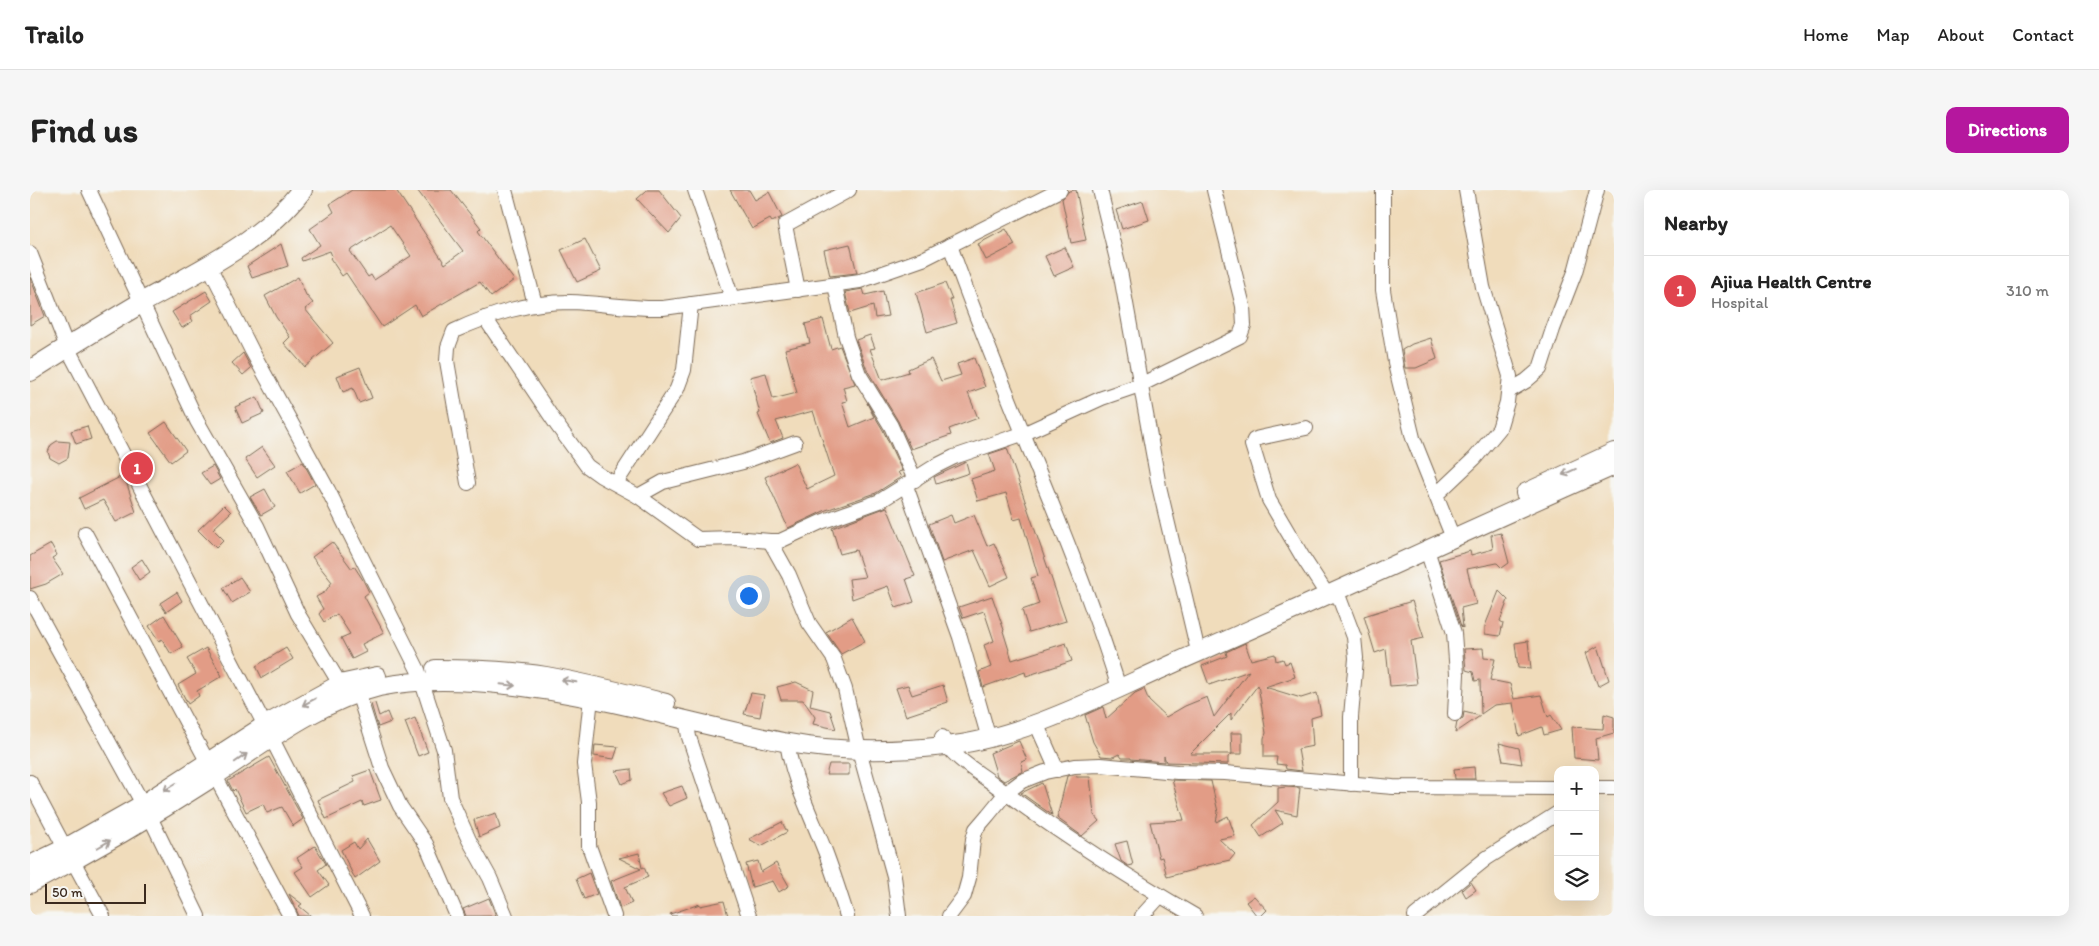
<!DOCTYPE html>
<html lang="en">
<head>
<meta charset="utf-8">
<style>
	body { margin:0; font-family:Itim,sans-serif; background:#f6f6f6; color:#222 }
	.controls { position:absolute; right:15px; bottom:15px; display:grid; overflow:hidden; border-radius:10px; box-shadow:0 5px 20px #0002 }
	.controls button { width:45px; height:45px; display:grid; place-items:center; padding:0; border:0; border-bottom:1px solid #e0e0e0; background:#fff; color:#222; font:25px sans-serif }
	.scale { position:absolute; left:15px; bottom:12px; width:101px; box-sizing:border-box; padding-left:5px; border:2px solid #3b2a1e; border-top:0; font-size:14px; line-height:18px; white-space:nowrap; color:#3b2a1e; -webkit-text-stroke:4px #f6f6f2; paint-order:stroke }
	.you { position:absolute; left:718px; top:405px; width:18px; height:18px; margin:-12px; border:4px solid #fff; border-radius:50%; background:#1a73e8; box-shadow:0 0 0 8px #1a73e833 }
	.badge { display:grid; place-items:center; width:32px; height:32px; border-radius:50%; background:#b5179e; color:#fff; font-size:16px; font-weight:700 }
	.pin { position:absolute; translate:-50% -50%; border:2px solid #fff; box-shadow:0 1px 5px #0006 }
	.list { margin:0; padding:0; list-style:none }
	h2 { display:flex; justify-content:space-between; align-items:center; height:65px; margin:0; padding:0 20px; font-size:21px }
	h2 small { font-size:16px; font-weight:400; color:#767676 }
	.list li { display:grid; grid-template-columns:32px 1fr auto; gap:15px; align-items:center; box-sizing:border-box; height:70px; padding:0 20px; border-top:1px solid #e0e0e0 }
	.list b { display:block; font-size:19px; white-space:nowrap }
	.list p { margin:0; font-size:16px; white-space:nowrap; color:#767676 }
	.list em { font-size:16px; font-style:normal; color:#767676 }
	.icon { flex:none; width:28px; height:28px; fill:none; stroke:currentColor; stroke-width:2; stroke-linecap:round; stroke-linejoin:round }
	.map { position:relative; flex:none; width:1584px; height:726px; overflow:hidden; border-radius:10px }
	header { display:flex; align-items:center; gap:30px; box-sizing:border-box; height:70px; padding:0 25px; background:#fff; border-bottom:1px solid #e0e0e0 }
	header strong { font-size:24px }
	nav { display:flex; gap:28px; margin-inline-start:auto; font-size:18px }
	.intro { display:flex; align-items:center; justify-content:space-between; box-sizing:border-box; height:120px; padding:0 30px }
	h1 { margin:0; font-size:35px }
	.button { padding:12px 22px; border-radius:10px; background:#b5179e; color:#fff; font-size:18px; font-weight:700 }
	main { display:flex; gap:30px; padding:0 30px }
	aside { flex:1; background:#fff; border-radius:10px; box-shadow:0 5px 20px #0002 }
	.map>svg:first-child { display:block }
	.building { fill:#e29c86; fill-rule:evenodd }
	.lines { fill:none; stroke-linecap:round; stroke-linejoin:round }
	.minor-casing { stroke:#7a6855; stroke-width:16 }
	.tertiary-casing { stroke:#7a6855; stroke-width:20 }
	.secondary-casing { stroke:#7a6855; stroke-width:22 }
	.minor { stroke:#fff; stroke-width:14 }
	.tertiary { stroke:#fff; stroke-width:18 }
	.secondary { stroke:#fff; stroke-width:20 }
	.oneway { stroke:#a79f9a }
</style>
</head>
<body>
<header>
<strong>Trailo</strong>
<nav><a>Home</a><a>Map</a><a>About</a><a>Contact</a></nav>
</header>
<div class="intro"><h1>Find us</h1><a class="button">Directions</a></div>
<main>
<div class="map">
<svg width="1584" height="726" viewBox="0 0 1584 726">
	<rect width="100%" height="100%" fill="#f6f6f2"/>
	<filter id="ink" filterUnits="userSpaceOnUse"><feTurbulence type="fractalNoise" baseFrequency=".02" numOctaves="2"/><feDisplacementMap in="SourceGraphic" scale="10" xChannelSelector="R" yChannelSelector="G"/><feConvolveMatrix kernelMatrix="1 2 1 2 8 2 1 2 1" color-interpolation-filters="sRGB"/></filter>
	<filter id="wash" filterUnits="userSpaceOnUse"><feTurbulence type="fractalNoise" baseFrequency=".0096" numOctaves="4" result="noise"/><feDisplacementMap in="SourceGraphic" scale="20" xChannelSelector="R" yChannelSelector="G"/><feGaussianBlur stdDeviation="1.12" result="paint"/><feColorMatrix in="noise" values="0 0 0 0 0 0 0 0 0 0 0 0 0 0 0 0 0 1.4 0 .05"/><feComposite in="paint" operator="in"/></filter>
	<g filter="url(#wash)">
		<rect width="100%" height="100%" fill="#f0dcbb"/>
		<g id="blocks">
			<g class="building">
				<path d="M322 0H366L415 74 433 61 387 0H421L451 38 448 41 484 90 461 107 450 92 391 126 385 115 352 137 316 83 312 86 300 68 302 66 300 61 272 71 271 68 290 55 280 39 304 22 300 14ZM360 35 381 66 344 90 341 85 338 87 320 61Z"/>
				<path d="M617 0H629L651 28 639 43 607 9Z"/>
				<path d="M700 0H719L725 10 739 2 752 27 742 32 740 29 722 39Z"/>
				<path d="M1046 0 1056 50 1041 53 1032 9 1039 1Z"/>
				<path d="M1113 11 1119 30 1092 39 1086 20Z"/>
				<path d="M976 39 985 55 956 70 948 54Z"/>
				<path d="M555 49 571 81 547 92 531 60Z"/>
				<path d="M251 54 258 76 222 88 217 76Z"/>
				<path d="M820 54 827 83 800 86 794 60Z"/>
				<path d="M1035 57 1044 77 1024 86 1015 66Z"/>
				<path d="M0 87 15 126 0 135Z"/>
				<path d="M268 87 276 105 283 113 275 119 303 153 275 177 254 153 260 147 246 127 235 106Z"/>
				<path d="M915 93 922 110H920L927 133 897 142 886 103Z"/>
				<path d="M833 99 835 105 853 101 858 126 845 128 843 116 820 123 815 102Z"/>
				<path d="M176 101 182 111 160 126 163 131 152 138 142 122Z"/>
				<path d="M793 129 801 159 810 156 825 194 813 197 817 211 812 212 820 237 844 227 837 213 853 240 872 281 868 282 871 287 846 303 796 320 758 338 735 287 765 273 777 299 804 286 783 221 746 231 753 248 740 253 728 224 730 223 720 187 736 183 743 209 767 203 755 159 780 153 775 134Z"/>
				<path d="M840 145 845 158 840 159 852 190 879 182 878 179 901 169 911 191 931 185 927 174 944 168 955 197 938 203 948 228 919 239 921 245 881 259 868 231 837 180 826 150Z"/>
				<path d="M1401 148 1407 169 1386 178H1375L1372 160 1382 154Z"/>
				<path d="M213 163 221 178 213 185 202 173Z"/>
				<path d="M330 177 342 208 329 213 323 198 313 202 307 186Z"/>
				<path d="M227 207 234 223 212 233 205 217Z"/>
				<path d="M136 232 156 261 141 272 120 243Z"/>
				<path d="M57 236 61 249 46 254 41 241Z"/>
				<path d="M27 251 40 252 38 268 29 273 20 268 18 262 21 255Z"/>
				<path d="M232 257 245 275 227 287 215 269Z"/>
				<path d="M977 258 1036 431 999 442 992 420 1009 414 1001 388 1008 386 991 328 984 330 976 303 948 311 941 289 965 281 959 264Z"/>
				<path d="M273 272 285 294 270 303 257 281Z"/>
				<path d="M936 272 939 283 906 294 904 287Z"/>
				<path d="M183 276 190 289 180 295 171 283Z"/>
				<path d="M94 285 106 322 86 332 73 310 54 319 49 308Z"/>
				<path d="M235 299 245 317 231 325 220 307Z"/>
				<path d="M194 315 201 322 183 339 194 350 186 358 168 340Z"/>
				<path d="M857 317 885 386 876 389 884 412 866 418 858 396 822 409 819 389 835 387 826 360 810 364 802 338Z"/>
				<path d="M921 325 924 333 944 325 957 356 964 353 979 387 960 396 944 360 912 372 899 334Z"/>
				<path d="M1471 343 1479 373 1472 378 1467 373 1437 379 1446 414 1431 418 1433 438 1431 436 1409 370 1440 361 1441 365 1463 359 1461 345Z"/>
				<path d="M302 352 322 379 324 376 333 390 339 402 334 406 354 443 332 454 336 462 322 469 311 448 320 444 307 424 294 432 289 424 293 419 286 407 295 402 302 392 282 367Z"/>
				<path d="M21 354 27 365 22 368 33 384 16 394 0 399V366Z"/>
				<path d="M112 369 120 382 109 390 101 377Z"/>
				<path d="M210 387 220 402 202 413 193 398Z"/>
				<path d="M1469 401 1478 410 1470 431 1473 433 1470 446 1455 444V436Z"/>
				<path d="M147 402 152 411 136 422 130 413Z"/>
				<path d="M962 406 974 440 973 441 982 470 1036 453 1042 471 996 486 995 482 953 497 949 482 961 477 954 455 964 451 954 421 933 428 929 417Z"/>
				<path d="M1382 411 1394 448 1381 451 1387 494 1360 496 1356 459 1345 463 1334 426Z"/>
				<path d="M134 425 153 457 141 464 132 449 129 451 119 436Z"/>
				<path d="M822 427 835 451 811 464 796 442Z"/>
				<path d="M1498 451 1501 479 1488 478 1485 453Z"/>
				<path d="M1215 453 1221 470 1245 464 1246 471 1253 469 1255 474 1260 472 1265 487 1235 497 1271 508 1287 503 1291 525 1281 528 1283 556 1268 559 1272 581 1256 579 1255 575 1246 574 1247 567H1234V548L1236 543 1228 495 1201 530V523L1160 564H1202L1201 543H1212V564H1202L1198 567V574L1136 572 1134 566V572L1101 569V568H1092L1089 564 1083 567 1071 566 1063 552 1055 525 1073 517 1076 529 1105 503 1114 499 1119 511 1136 527 1155 516 1177 507 1184 527 1219 481 1179 495 1172 476 1197 466 1196 462Z"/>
				<path d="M1568 456 1579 490 1568 496 1556 463Z"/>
				<path d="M176 458 192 486 167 501 169 506 158 514 148 495 166 484 157 469Z"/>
				<path d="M256 458 263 469 232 488 226 476Z"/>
				<path d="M1453 458 1454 468 1465 469 1460 490 1480 494 1484 509 1511 505 1518 527 1521 525 1531 540 1514 545 1512 537 1489 546 1483 513 1464 515 1451 524 1450 490 1445 491 1443 482 1436 480 1434 459Z"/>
				<path d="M766 492 783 500 780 516 800 521 806 539 783 534 785 527 773 510H751L747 497Z"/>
				<path d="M878 495 882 505 913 495 918 512 876 526 866 498Z"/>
				<path d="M721 503 734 505 730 527 714 524Z"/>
				<path d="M345 513 349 526 357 522 361 532 348 537 341 514Z"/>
				<path d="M1434 522 1450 526 1425 543 1427 532 1433 528Z"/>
				<path d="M1574 524 1584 527V543L1566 548 1568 570 1544 568 1542 537 1573 539Z"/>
				<path d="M385 528 398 562 388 566 375 532Z"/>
				<path d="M989 551 997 570 991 572 993 581 974 591 967 586 960 563Z"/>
				<path d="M1469 553 1489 558 1492 574 1473 571Z"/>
				<path d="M565 555 588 557 584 569 564 566Z"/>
				<path d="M239 567 273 629 263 636 252 617 237 623 233 614 216 622 205 599 203 601 198 591Z"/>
				<path d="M799 574H819V585H796Z"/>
				<path d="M1444 577 1445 589H1425L1424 579Z"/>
				<path d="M601 579 602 590 592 594 586 581Z"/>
				<path d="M340 580 351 610 334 616 332 612 296 629 288 610 325 592 323 586Z"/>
				<path d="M1043 585 1047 587H1060L1064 625 1069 631 1052 646 1027 628 1037 586Z"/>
				<path d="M1142 590 1181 591 1188 622 1186 632 1198 626 1205 646 1189 649 1205 664 1200 670 1165 678 1166 679 1137 687 1132 667 1129 668 1120 632 1154 630Z"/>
				<path d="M1012 593 1022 625 991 603Z"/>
				<path d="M652 596 657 608 639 616 631 603Z"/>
				<path d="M1256 597 1270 598 1267 625 1245 620 1253 633 1231 647 1223 635 1248 612V598Z"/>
				<path d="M466 623 470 638 449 647 444 630Z"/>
				<path d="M752 632 757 642 731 656 719 649Z"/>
				<path d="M337 649 350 671 325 689 311 660 324 652 328 659Z"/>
				<path d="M1097 651 1103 675 1098 676 1091 671 1085 654Z"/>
				<path d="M285 656 296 674 288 680 299 695 282 707 265 682 273 677 267 668Z"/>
				<path d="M609 663 612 678 614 677 618 687 595 697 602 713 590 718 581 691 611 679 589 668Z"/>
				<path d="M728 671 731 682 746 673 759 696 749 702 743 691 722 697 716 674Z"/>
				<path d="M559 683 567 704 554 709 546 689Z"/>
				<path d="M1441 692 1446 700 1436 707 1432 700Z"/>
				<path d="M259 704 272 714 269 716 281 726H269Z"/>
				<path d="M1224 706 1237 720 1231 726H1227L1216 712Z"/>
				<path d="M459 708 466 726H436L433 719Z"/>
				<path d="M694 711 698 726H641L640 724 670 714V716Z"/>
			</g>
		</g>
	</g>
	<g filter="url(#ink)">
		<use href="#blocks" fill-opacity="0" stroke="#7a6855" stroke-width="1"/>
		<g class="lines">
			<defs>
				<g id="minor">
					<path d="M59 0 167 231 227 336 268 424 310 494"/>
					<path d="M475 0 505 114"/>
					<path d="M665 0 702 108"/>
					<path d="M1070 0 1091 86 1129 296 1166 453 1170 462"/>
					<path d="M1353 0V100L1366 178 1383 248 1423 348"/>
					<path d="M920 55C972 204 1042 347 1089 498"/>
					<path d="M0 63 37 157 241 547 332 726"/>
					<path d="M179 76 222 161 298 300 388 480 414 560 420 608 439 650 460 688 476 726"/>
					<path d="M805 95 816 147 829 184 861 236 885 290"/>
					<path d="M768 100 755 35 819 0"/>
					<path d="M455 128 527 235 557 276 571 286 608 306 668 349 705 348 740 351H750L791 332 850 311 904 277 924 267 995 243 1072 208 1110 195 1210 146 1214 135 1213 116 1184 0"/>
					<path d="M1479 201 1496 191 1510 179 1523 139 1545 82 1567 0"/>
					<path d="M1276 238 1229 248 1224 250 1222 255 1239 310 1272 366 1298 406"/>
					<path d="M438 293 417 171 418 157 424 141C461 124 498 112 540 112 571 113 601 119 633 118L830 91 893 69 1030 0"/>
					<path d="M586 293 647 199 654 180 661 114"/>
					<path d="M876 296 930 447 959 549"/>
					<path d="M1406 305 1445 268 1469 239 1477 212 1480 186 1453 97 1436 0"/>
					<path d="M608 306 633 292 713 272 765 253"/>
					<path d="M55 343 260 726"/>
					<path d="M740 351 759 385 779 433 804 469 815 499 829 560 864 686 869 726"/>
					<path d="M1397 360 1424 443 1427 484 1425 524"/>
					<path d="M1307 402 1324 447 1326 468 1321 527V594"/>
					<path d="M0 408 120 627 168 726"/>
					<path d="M562 498 554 574 559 612V656L584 726"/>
					<path d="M328 503 352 578 370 616 396 654 427 726"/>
					<path d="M656 529 659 547 719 726"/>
					<path d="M1006 533 1027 580"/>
					<path d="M912 547C920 566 949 583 965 595 1029 643 1096 686 1165 726"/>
					<path d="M757 553C763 591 781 625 795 661 803 682 810 704 817 726"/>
					<path d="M0 592 35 658"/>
					<path d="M1565 598H1584"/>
					<path d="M43 671 73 726"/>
					<path d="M919 726 934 706 939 688 943 649 946 639 958 625 976 603 992 591 1015 582 1045 576 1070 575 1147 582 1195 583 1363 597 1528 598"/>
					<path d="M1112 726 1130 706"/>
					<path d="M1385 726 1457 668 1528 623"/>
				</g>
				<g id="tertiary">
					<path d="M1495 303 1584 262"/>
					<path d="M405 479C442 479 479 480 516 486 556 493 596 503 636 513"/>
					<path d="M0 675 35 658 113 614 235 535 310 494 347 486"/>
					<path d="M0 694C61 662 120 628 177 591 232 556 284 513 349 497 391 488 435 490 477 495 571 505 661 534 753 552 805 562 862 562 915 556 991 549 1077 503 1147 472 1294 408 1438 340 1584 276"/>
				</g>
				<path id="secondary" d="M0 181C37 157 74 135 111 113 168 81 231 53 272 0"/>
			</defs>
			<use href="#minor" class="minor-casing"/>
			<use href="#tertiary" class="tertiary-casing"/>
			<use href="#secondary" class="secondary-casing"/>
			<use href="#minor" class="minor"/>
			<use href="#tertiary" class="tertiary"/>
			<use href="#secondary" class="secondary"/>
		</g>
		<defs><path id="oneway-shaft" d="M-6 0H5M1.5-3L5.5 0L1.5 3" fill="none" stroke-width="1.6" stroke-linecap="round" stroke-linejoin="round" transform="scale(1.25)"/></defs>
		<g class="oneway">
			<use href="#oneway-shaft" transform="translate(1539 282) rotate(156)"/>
			<use href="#oneway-shaft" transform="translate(539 491) rotate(-170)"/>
			<use href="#oneway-shaft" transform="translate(478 495) rotate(6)"/>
			<use href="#oneway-shaft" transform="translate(279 512) rotate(152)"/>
			<use href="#oneway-shaft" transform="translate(211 568) rotate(-35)"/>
			<use href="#oneway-shaft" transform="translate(140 597) rotate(148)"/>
			<use href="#oneway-shaft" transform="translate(74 654) rotate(-30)"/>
		</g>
	</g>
</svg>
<div class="controls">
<button>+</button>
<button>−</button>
<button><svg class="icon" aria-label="layers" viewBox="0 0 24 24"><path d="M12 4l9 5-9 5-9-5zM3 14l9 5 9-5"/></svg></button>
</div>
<div class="scale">50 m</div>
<div class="you"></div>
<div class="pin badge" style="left:107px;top:278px;background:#e0444e">1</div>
</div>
<aside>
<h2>Nearby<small></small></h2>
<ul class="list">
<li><span class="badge" style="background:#e0444e">1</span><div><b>Ajiua Health Centre</b><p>Hospital</p></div><em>310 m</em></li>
</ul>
</aside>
</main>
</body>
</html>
